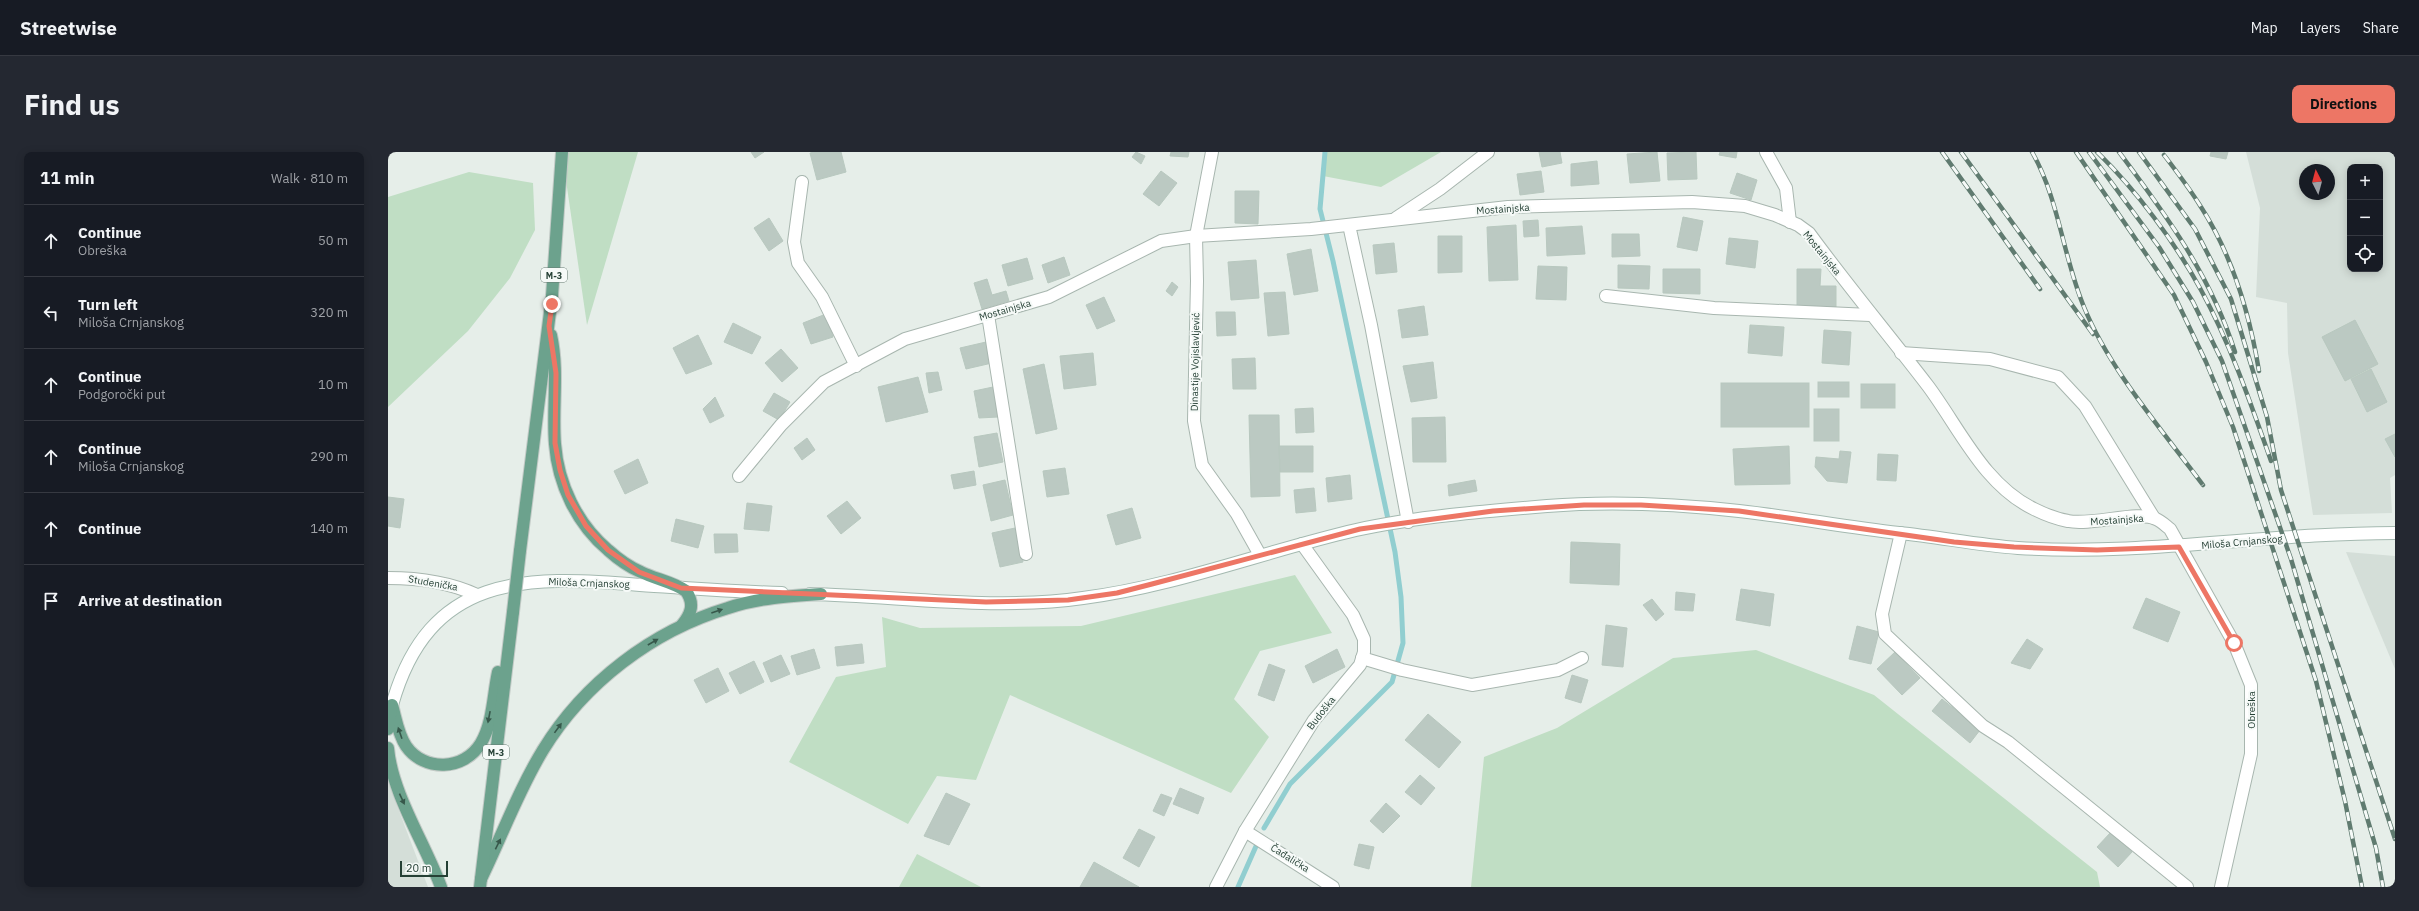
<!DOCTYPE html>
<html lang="en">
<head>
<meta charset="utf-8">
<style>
	body { margin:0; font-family:"IBM Plex Sans",sans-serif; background:#242831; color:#f1f3f6 }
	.controls { position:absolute; right:12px; top:12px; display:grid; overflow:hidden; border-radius:8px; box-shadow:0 2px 10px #0003 }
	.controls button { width:36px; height:36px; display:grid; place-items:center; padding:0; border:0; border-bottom:1px solid #363941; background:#171b24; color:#f1f3f6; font:20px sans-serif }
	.compass { position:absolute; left:1911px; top:12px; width:36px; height:36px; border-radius:50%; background:#171b24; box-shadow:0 2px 10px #0003; rotate:354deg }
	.scale { position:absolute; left:12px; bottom:10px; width:48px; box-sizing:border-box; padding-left:4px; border:2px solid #254035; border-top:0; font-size:11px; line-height:14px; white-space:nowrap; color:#254035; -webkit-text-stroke:3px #f6faf8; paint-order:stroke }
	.stop { position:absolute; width:12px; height:12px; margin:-9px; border:3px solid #ed7665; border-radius:50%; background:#fff }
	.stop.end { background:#ed7665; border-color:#fff; box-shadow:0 1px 4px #0008 }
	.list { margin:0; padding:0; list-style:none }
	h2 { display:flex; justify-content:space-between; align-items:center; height:52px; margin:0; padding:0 16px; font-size:17px }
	h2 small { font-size:13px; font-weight:400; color:#9ea1a6 }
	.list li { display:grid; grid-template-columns:26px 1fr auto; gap:12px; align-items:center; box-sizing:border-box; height:72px; padding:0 16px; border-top:1px solid #363941 }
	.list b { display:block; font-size:15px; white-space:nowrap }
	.list p { margin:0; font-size:13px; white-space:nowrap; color:#9ea1a6 }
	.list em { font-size:13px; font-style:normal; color:#9ea1a6 }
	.icon { flex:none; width:22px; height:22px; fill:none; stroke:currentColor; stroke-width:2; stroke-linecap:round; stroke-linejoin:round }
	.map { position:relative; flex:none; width:2007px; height:735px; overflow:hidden; border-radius:8px }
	header { display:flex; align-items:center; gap:24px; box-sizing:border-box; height:56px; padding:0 20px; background:#171b24; border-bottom:1px solid #363941 }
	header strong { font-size:19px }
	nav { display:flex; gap:22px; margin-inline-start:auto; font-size:14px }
	.intro { display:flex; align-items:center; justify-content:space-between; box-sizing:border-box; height:96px; padding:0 24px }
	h1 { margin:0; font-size:28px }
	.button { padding:10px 18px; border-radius:8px; background:#ed7665; color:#111; font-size:14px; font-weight:700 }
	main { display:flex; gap:24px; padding:0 24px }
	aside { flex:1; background:#171b24; border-radius:8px; box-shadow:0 2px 10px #0003 }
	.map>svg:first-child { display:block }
	.built { fill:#d4ded8; fill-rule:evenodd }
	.green { fill:#c0dec4 }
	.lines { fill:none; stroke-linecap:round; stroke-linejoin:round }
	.stream { stroke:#91ced0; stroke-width:5 }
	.building { fill:#bbc9c2; stroke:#b8c8bf }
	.minor-casing { stroke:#a8b6af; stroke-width:14 }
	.secondary-casing { stroke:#a4b9b0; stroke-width:14 }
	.primary-casing { stroke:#c2cac6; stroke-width:14 }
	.minor { stroke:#fff; stroke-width:12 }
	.secondary { stroke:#fff; stroke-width:12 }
	.primary { stroke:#6ca28d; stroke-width:12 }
	.rail-casing { stroke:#607b70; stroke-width:4.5 }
	.rail { stroke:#f6faf8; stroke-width:3; stroke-dasharray:9; stroke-linecap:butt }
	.primary-bridge-casing { stroke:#c2cac6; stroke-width:14; stroke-linecap:butt }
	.primary-bridge { stroke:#6ca28d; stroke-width:12 }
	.oneway { fill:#37584b }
	.route { stroke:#ed7665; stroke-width:5 }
	.labels { text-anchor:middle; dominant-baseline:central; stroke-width:4; stroke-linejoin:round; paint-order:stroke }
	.shield { fill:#f6faf8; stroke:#647870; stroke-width:1 }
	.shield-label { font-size:9px; font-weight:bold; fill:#254035 }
	.street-label { font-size:10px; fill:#254035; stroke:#f6faf8 }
</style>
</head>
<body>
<header>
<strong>Streetwise</strong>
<nav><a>Map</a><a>Layers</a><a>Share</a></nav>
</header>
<div class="intro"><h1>Find us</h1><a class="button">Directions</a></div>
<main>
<aside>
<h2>11 min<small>Walk · 810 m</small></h2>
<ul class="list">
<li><svg class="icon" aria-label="ahead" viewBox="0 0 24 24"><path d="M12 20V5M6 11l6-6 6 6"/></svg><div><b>Continue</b><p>Obreška</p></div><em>50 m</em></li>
<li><svg class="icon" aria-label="left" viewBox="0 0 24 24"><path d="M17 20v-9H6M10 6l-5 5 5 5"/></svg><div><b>Turn left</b><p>Miloša Crnjanskog</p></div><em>320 m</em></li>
<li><svg class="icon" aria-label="ahead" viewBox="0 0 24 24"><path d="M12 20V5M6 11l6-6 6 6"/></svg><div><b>Continue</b><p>Podgoročki put</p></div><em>10 m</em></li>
<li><svg class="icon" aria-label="ahead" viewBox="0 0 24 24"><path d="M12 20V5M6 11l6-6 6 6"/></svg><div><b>Continue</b><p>Miloša Crnjanskog</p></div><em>290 m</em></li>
<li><svg class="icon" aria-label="ahead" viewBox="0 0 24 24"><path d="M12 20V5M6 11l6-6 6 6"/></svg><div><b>Continue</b></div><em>140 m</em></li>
<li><svg class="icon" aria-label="arrive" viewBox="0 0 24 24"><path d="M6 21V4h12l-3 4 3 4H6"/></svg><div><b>Arrive at destination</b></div></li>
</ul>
</aside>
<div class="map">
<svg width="2007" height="735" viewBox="0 0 2007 735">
	<rect width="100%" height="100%" fill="#e6eee9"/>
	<g class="built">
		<path d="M1858 0H2007V323L2002 326 2004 361 1925 363 1900 201 1899 151 1868 145 1872 56ZM1962 15H1992V117H1962ZM1917 18H1941V42H1917Z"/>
		<path d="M1958 400 2007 404V517Z"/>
		<path d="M0 630 40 735H0Z"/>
	</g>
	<g class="green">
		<path d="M174 0H250L199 173 174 1Z"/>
		<path d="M937 0H1053L993 35 935 24Z"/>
		<path d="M81 20 145 31 147 78 122 126 80 179 0 255V45Z"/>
		<path d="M907 423 944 481 872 499 846 547 881 585 843 641 622 543 588 628 549 624 520 672 401 610 448 525 498 515 494 465 532 476 693 474Z"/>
		<path d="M1368 498 1486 543 1709 720 1712 735H1083L1096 605 1169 576 1285 506Z"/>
		<path d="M529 702 593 735H511Z"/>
	</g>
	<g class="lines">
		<g class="stream">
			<path d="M876 676 902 632 1004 530 1015 491 1013 445 1007 400 945 109 932 57 937 0"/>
			<path d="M850 735 869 692"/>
		</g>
	</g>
	<g class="building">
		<path d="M363 0H376L367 6Z"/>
		<path d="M426 0H453L458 20 429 28 422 1Z"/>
		<path d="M748 0 757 4 753 12 744 5Z"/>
		<path d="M783 0H801L800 5 782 4Z"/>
		<path d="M1151 0H1172L1174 11 1154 15Z"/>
		<path d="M1269 0 1272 29 1242 31 1239 2Z"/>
		<path d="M1308 0 1309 27 1280 28 1279 1Z"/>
		<path d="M1332 0H1349L1348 6 1331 3Z"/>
		<path d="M1823 0H1840L1838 7 1822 4Z"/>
		<path d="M1209 9 1211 32 1183 34V12Z"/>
		<path d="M773 19 789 31 771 54 755 42Z"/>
		<path d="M1153 19 1156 40 1132 43 1129 22Z"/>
		<path d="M1349 21 1369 28 1363 48 1342 41Z"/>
		<path d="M847 39H871L870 72 847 71Z"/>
		<path d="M1295 65 1315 69 1309 99 1289 95Z"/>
		<path d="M381 66 395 89 381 99 366 76Z"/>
		<path d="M1150 68 1151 84 1136 85 1135 69Z"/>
		<path d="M1128 73 1130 128 1101 129 1099 75Z"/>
		<path d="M1194 74 1197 102 1159 104 1158 76Z"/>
		<path d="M1224 82H1251L1252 104 1224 105Z"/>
		<path d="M1050 84H1074V120L1050 121Z"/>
		<path d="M1341 86 1370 89 1367 116 1338 112Z"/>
		<path d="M1006 91 1009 120 988 122 985 93Z"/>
		<path d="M923 97 930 139 906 143 899 102Z"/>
		<path d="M676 105 682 123 660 131 654 113Z"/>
		<path d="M639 106 645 127 620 134 614 113Z"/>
		<path d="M868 108 871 146 843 148 840 110Z"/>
		<path d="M1230 113 1262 114 1261 137 1230 136Z"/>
		<path d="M1150 114 1179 115 1178 148 1148 147Z"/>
		<path d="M1275 117H1312V142L1275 141Z"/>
		<path d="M1409 117H1433L1432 134H1448V155L1409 154Z"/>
		<path d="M599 127 604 143 618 139 621 149 594 157 586 131Z"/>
		<path d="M784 130 790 135 784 144 778 139Z"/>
		<path d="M897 140 901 182 880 184 876 141Z"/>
		<path d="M716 145 727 169 709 177 698 153Z"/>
		<path d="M1036 154 1040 183 1014 186 1010 158Z"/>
		<path d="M828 160H847L848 183 829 184Z"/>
		<path d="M438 162 445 185 423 192 415 171Z"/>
		<path d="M1967 168 1990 212 1957 229 1934 185Z"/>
		<path d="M345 171 373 185 364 202 336 190Z"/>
		<path d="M1362 173 1396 175 1394 204 1360 201Z"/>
		<path d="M1436 178 1463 180 1461 213 1434 211Z"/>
		<path d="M310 183 324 212 298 222 285 196Z"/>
		<path d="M598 190 604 211 578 217 572 196Z"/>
		<path d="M393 197 410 216 394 230 377 211Z"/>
		<path d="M705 201 708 233 676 237 672 204Z"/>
		<path d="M867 206 868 237H845L844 207Z"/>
		<path d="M1045 210 1049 246 1023 250 1015 214Z"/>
		<path d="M656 212 669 277 648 282 635 217Z"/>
		<path d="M1983 217 1999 250 1979 260 1963 227Z"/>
		<path d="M550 220 554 238 541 241 538 221Z"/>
		<path d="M530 225 540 260 498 270 490 235Z"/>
		<rect x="1430" y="230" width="31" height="15"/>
		<rect x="1333" y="231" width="88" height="44"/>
		<rect x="1473" y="232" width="34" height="24"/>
		<path d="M605 235 610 265 591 266 586 239Z"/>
		<path d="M386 241 402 250 391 268 375 259Z"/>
		<path d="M327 245 336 264 322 271 315 257Z"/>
		<path d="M925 256 926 280 908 281 907 257Z"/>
		<rect x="1426" y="257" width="25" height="32"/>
		<path d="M861 263H891L892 344 863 345Z"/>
		<path d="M1057 265 1058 310H1025L1024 266Z"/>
		<path d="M609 281 615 310 591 315 586 285Z"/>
		<path d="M2007 282V305L1997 287Z"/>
		<path d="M419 286 427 298 414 308 406 296Z"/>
		<path d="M891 294H925V320H892Z"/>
		<path d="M1401 294 1402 332 1347 333 1345 297Z"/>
		<path d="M1452 299 1463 300 1459 331 1439 329 1427 315 1428 305 1451 307Z"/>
		<path d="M1490 302 1510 303 1508 329 1489 328Z"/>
		<path d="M250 307 260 331 237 342 226 319Z"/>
		<path d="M677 316 681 342 659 345 655 319Z"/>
		<path d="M586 319 588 333 566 337 563 323Z"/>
		<path d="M962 323 964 347 940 350 938 326Z"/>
		<path d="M617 328 625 363 603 369 595 333Z"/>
		<path d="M1087 328 1089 339 1061 344 1060 333Z"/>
		<path d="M926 336 928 359 908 361 906 338Z"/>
		<path d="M0 345 16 347 12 376 0 374Z"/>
		<path d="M459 349 473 366 453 382 439 364Z"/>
		<path d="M359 351 384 354 381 379 356 377Z"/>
		<path d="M744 356 753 386 728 393 719 363Z"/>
		<path d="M288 367 316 374 310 396 283 389Z"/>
		<path d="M627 376 635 410 612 415 604 381Z"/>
		<path d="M326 382H349L350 400 327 401Z"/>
		<path d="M1183 390 1232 392 1231 433 1182 431Z"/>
		<path d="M1353 437 1386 442 1382 474 1348 468Z"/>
		<path d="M1288 440 1307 442 1305 459 1287 458Z"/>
		<path d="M1758 446 1792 460 1780 490 1745 476Z"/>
		<path d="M1264 447 1276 462 1268 469 1255 453Z"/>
		<path d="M1218 473 1239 476 1235 515 1214 513Z"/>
		<path d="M1469 474 1491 480 1483 512 1461 507Z"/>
		<path d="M1639 487 1655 497 1642 517 1623 511Z"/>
		<path d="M474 492 476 511 449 514 447 495Z"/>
		<path d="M426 497 432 516 409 523 403 504Z"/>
		<path d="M949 497 957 515 925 531 917 514Z"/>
		<path d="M1507 500 1532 526 1514 543 1489 517Z"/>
		<path d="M393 503 402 522 383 530 375 511Z"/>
		<path d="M366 509 376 530 352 542 341 521Z"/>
		<path d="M881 512 897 518 886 549 870 543Z"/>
		<path d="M330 516 341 539 318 551 306 528Z"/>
		<path d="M1184 523 1200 528 1193 551 1177 546Z"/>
		<path d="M1554 547 1592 578 1582 591 1544 559Z"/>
		<path d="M1040 562 1073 590 1051 616 1017 588Z"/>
		<path d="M1032 623 1047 636 1033 653 1017 640Z"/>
		<path d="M792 636 816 646 810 662 785 652Z"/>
		<path d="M558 641 582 652 561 693 536 684Z"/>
		<path d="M773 642 784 646 776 664 765 659Z"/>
		<path d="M998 651 1012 664 995 681 982 669Z"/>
		<path d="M751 677 767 685 751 715 735 706Z"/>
		<path d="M1723 680 1744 700 1730 715 1709 695Z"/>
		<path d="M971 692 986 695 981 717 966 713Z"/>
		<path d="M706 710 751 735H692Z"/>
	</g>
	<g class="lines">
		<defs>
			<g id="minor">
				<path d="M824 0 808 84 809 129 806 269 814 313 849 362 872 403"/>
				<path d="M1378 0 1398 36 1402 70"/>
				<path d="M414 30 406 90 410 111 434 145 468 214"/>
				<path d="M1008 66 1052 37 1100 0"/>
				<path d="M961 73 983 173 1020 370"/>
				<path d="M1218 144 1326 156 1482 163"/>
				<path d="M600 163 638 402"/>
				<path d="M1513 201 1602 207 1670 225 1697 254 1766 366"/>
				<path d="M351 324 393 273 436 230 517 187 661 145 773 89 808 84 923 77 1120 55 1304 50 1357 54 1387 63 1410 73 1421 81C1459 133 1501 183 1540 234 1572 277 1596 333 1646 357 1656 362 1669 367 1680 369 1703 374 1751 358 1768 367 1773 369 1778 374 1782 377L1846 491 1863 533V602L1833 735"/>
				<path d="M1513 381 1494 462 1497 482 1595 574 1620 590 1799 735"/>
				<path d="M0 426C30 426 61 430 89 443"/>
				<path d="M974 506 1014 518 1084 533 1170 518 1194 506"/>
				<path d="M857 679 945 735"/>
				<path d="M828 735 857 679 926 568 972 513 976 500V487L965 463 914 392"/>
			</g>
			<g id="secondary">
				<path d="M422 442C511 444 607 459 695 446 788 434 877 399 968 378 1026 365 1098 359 1159 354 1222 349 1288 352 1351 359 1405 365 1457 375 1511 381 1551 385 1590 393 1630 396 1756 404 1881 381 2007 381"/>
				<path d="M4 553C41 422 136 423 252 433 299 436 346 440 394 441"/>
			</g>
			<g id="primary">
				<path d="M163 183C171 220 164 255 167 292 170 332 189 372 220 398 230 407 241 415 253 420 267 427 285 430 298 439 307 452 303 462 294 473"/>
				<path d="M132 399 164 144 174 0"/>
				<path d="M4 553C8 567 10 582 18 594 36 620 76 619 93 591 105 571 105 543 110 520"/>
				<path d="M0 577 3 557"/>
				<path d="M0 596C4 642 37 691 53 735"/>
				<path d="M93 727C114 684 130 639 155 598 196 531 264 479 340 456 370 446 401 444 433 442"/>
				<path d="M92 735 125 460"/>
			</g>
		</defs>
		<use href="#minor" class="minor-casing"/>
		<use href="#secondary" class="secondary-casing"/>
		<use href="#primary" class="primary-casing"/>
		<use href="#minor" class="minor"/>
		<use href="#secondary" class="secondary"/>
		<use href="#primary" class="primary"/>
		<defs>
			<g id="rail">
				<path d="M1554 0 1652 137"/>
				<path d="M1573 0 1705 182"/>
				<path d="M1644 0C1671 47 1675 105 1696 155 1721 217 1775 279 1815 333"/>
				<path d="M1688 0 1786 143 1818 210 1845 275 1928 529 1957 649 1974 735"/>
				<path d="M1701 0 1771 95 1805 150 1834 209 1903 407 1988 696 1995 735"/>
				<path d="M1709 0C1748 38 1787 90 1813 138 1842 191 1863 252 1883 309"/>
				<path d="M1731 0C1778 63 1823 124 1847 200"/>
				<path d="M1751 0 1807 77 1843 147 1879 265 1893 338 2007 687"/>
				<path d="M1776 3C1789 20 1802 37 1813 55 1844 103 1862 164 1871 219"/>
			</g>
		</defs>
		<use href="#rail" class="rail-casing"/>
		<use href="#rail" class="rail"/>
		<defs>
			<path id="primary-bridge" d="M125 460 132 399"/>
		</defs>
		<use href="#primary-bridge" class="primary-bridge-casing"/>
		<use href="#primary-bridge" class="primary-bridge"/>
	</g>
	<defs><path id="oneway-solid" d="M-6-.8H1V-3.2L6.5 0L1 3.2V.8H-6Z"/></defs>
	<g class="oneway">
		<use href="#oneway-solid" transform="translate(329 459) rotate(-19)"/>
		<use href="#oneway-solid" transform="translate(265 490) rotate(-30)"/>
		<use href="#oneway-solid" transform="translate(101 565) rotate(101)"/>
		<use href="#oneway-solid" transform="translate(170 576) rotate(-54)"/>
		<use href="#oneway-solid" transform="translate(12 581) rotate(-109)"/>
		<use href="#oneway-solid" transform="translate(14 647) rotate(65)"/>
		<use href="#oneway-solid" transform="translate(110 692) rotate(-64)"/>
	</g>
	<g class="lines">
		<path class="route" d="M164 152 161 174 168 221 167 291 172 318 180 343 198 374 220 398 251 420 293 436 598 450 680 448 729 441 764 432 972 377 1105 359 1196 353H1253L1351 359 1566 390 1626 395 1709 398 1791 395 1846 491"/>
	</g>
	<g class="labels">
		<g class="shield">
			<rect x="153" y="116" width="26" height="14" rx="3"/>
			<rect x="95" y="593" width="26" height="14" rx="3"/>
		</g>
		<g class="shield-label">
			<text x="166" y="123">M-3</text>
			<text x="108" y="600">M-3</text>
		</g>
		<g class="street-label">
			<text transform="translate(1115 57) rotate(-4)">Mostainjska</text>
			<text transform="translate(1434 101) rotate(51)">Mostainjska</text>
			<text transform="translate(617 158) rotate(-16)">Mostainjska</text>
			<text transform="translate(807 210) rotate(-89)">Dinastije Vojislavljević</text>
			<text transform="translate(1729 368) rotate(-4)">Mostainjska</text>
			<text transform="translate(1854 390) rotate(-5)">Miloša Crnjanskog</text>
			<text transform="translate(45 431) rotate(10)">Studenička</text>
			<text transform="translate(201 431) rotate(2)">Miloša Crnjanskog</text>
			<text transform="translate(1863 558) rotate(-90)">Obreška</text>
			<text transform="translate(933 561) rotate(-52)">Budoška</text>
			<text transform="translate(902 706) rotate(32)">Čađalička</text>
		</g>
	</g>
</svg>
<div class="controls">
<button>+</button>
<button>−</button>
<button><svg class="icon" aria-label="locate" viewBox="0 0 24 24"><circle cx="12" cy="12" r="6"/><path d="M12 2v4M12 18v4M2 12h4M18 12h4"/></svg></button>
</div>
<svg class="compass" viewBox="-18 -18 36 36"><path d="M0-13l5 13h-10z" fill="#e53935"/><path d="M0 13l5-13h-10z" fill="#9ea1a6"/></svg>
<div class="scale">20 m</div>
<div class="stop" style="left:1846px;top:491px"></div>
<div class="stop end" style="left:164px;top:152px"></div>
</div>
</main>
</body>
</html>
